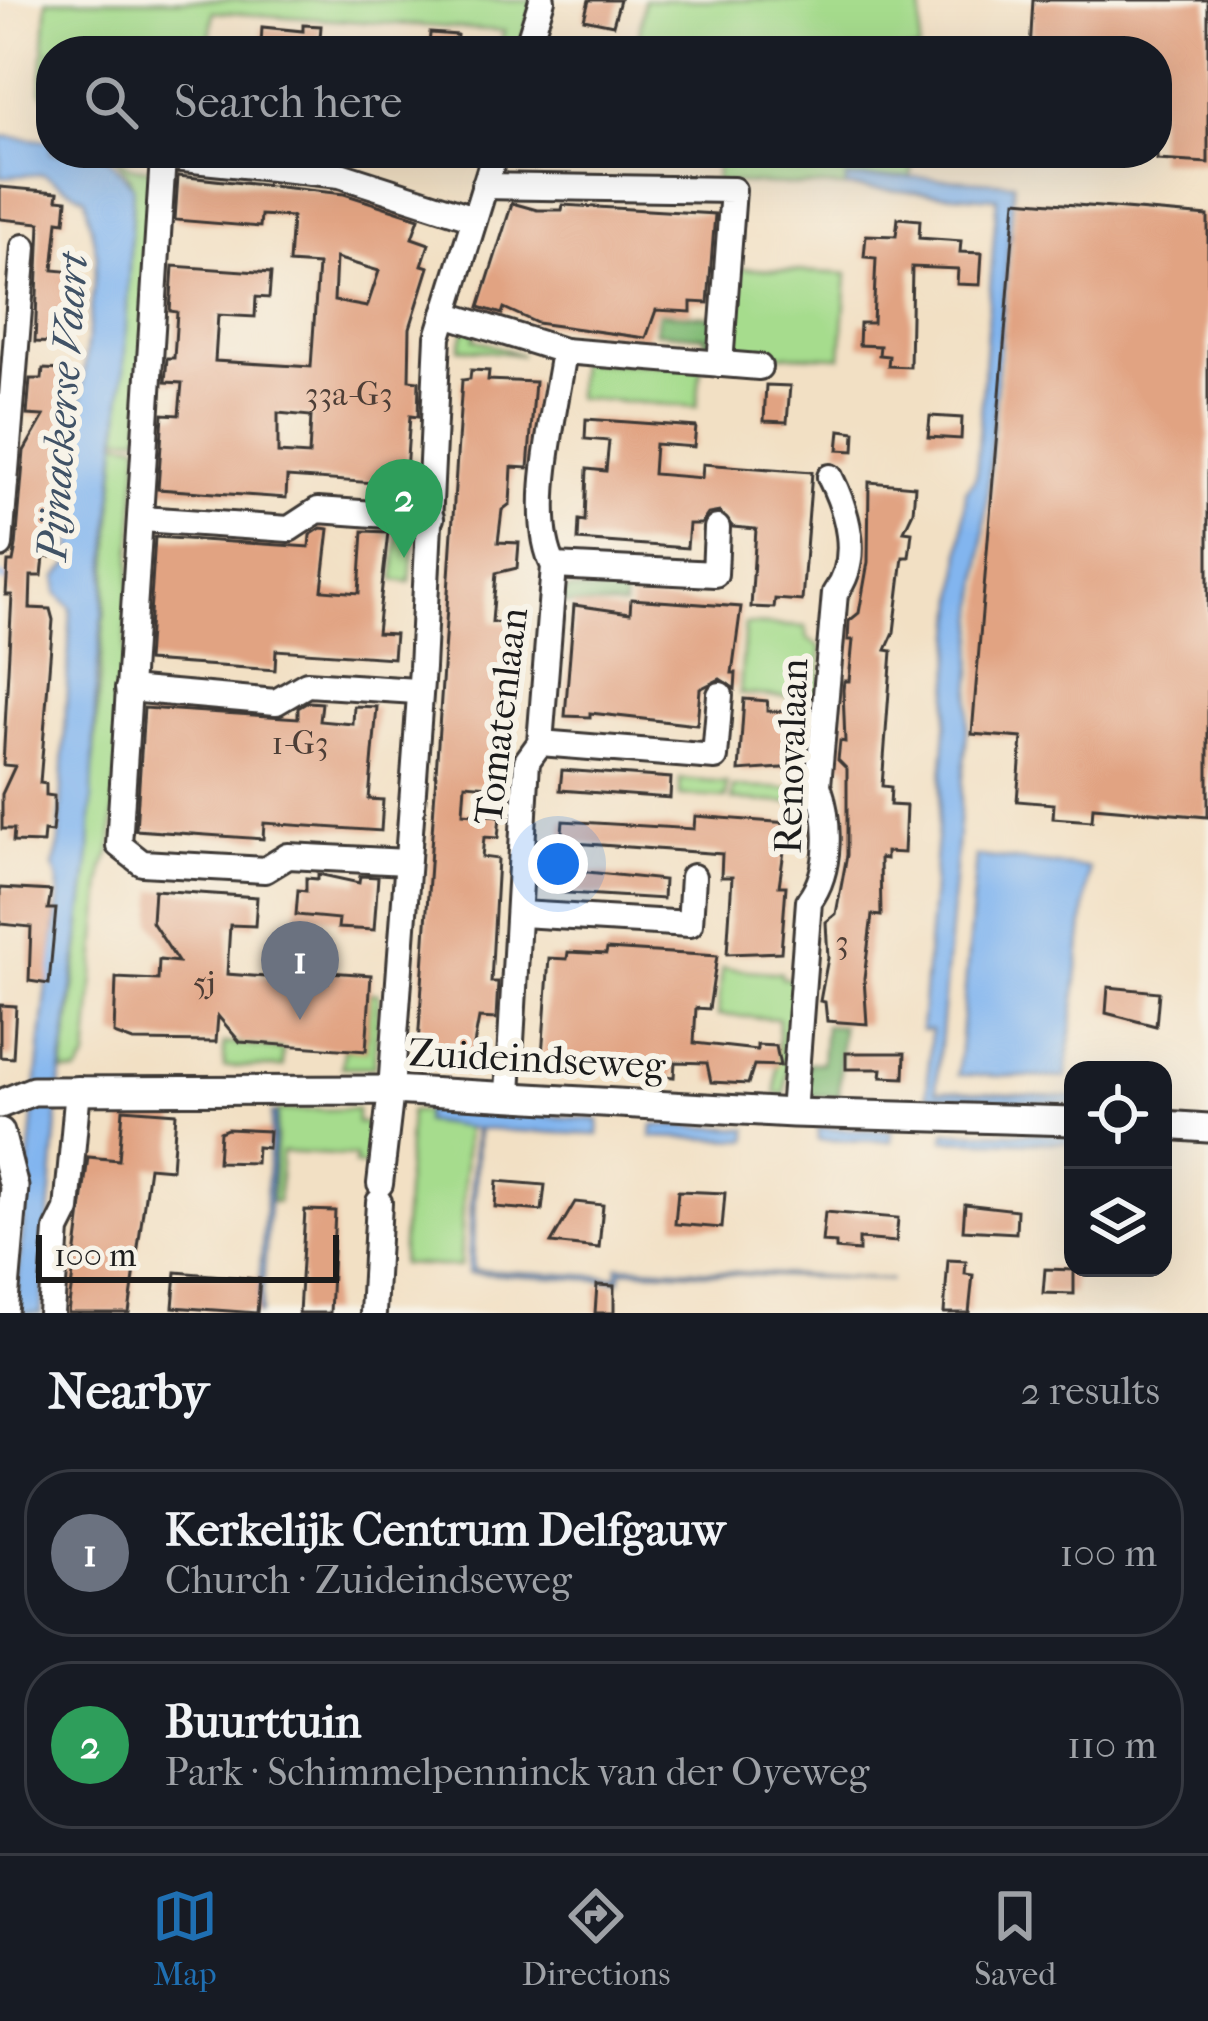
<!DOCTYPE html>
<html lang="en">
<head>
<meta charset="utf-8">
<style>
	body { margin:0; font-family:"IM FELL French Canon",serif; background:#242831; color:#f1f3f6 }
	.controls { position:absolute; right:36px; bottom:36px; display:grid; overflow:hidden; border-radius:24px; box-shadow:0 12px 48px #0002 }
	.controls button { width:108px; height:108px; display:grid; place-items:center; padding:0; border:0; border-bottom:3px solid #363941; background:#171b24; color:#f1f3f6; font:60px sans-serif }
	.scale { position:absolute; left:36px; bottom:30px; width:303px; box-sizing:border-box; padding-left:12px; border:6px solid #1c1c1c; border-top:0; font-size:33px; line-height:42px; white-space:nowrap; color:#1c1c1c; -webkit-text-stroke:9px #f7f3e8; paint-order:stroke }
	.you { position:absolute; left:558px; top:864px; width:42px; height:42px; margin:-30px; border:9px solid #fff; border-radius:50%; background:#1a73e8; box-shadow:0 0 0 18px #1a73e833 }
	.badge { display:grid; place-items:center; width:78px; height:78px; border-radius:50%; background:#1f6fb2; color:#fff; font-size:39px; font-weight:700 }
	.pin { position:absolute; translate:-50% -99px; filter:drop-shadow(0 3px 6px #0008) }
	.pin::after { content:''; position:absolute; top:63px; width:42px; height:36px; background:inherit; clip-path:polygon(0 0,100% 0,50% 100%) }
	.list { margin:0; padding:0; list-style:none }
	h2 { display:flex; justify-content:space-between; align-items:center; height:156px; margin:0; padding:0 48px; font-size:51px }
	h2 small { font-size:39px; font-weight:400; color:#9ea1a6 }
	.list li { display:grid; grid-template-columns:78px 1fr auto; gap:36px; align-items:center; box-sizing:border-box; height:168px; margin:0 24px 24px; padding:0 24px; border:3px solid #363941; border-radius:48px }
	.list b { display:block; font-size:45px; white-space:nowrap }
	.list p { margin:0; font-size:39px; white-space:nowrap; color:#9ea1a6 }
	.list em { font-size:39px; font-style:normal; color:#9ea1a6 }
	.icon { flex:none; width:66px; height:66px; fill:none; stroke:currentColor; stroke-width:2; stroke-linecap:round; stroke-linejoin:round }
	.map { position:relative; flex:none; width:1208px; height:1313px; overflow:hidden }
	.search { position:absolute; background:#171b24; box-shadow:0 12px 48px #0002; left:36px; right:36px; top:36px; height:132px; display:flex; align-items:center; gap:30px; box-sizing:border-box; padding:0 42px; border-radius:48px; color:#9ea1a6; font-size:45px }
	.sheet { height:540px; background:#171b24 }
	nav { display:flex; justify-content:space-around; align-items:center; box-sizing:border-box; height:168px; border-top:3px solid #363941; background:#171b24; font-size:33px; color:#9ea1a6 }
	nav a { display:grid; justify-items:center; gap:6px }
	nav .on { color:#1f6fb2 }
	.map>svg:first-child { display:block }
	.green { fill:#a6dc8d; stroke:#617c54; stroke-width:3 }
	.forest { fill:#84bc78; stroke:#506c4a; stroke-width:3 }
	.water { fill:#82b5ef; stroke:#4f6886; stroke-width:3 }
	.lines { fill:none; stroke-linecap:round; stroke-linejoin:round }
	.stream { stroke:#82b5ef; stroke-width:6 }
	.building { fill:#e1a382; fill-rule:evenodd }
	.minor-casing { stroke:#3c3935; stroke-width:30 }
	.tertiary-casing { stroke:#3c3935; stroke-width:33 }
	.minor { stroke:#fff; stroke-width:24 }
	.tertiary { stroke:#fff; stroke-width:27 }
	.labels { text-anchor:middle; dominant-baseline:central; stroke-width:12; stroke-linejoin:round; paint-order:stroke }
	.number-label { font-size:33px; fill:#4d3e36 }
	.street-label { font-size:39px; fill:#1c1c1c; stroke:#f7f3e8 }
	.water-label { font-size:42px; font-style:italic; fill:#405266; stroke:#f7f3e8 }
</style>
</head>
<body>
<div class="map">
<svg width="1208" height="1313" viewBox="0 0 1208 1313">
	<rect width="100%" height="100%" fill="#f7f3e8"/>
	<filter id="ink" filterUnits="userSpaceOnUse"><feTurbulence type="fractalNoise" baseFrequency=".00833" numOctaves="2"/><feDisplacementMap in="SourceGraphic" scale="24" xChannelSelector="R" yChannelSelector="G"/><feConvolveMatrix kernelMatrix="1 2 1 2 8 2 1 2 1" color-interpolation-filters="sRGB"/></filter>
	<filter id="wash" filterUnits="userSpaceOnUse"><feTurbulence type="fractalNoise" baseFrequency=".004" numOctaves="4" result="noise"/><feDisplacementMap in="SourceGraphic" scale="48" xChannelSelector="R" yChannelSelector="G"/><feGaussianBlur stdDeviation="2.7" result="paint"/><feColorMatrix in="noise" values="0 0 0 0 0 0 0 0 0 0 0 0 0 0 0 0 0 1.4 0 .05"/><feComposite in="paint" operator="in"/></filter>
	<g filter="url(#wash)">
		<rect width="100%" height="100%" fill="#f2e0c4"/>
		<g class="green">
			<path d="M47 0H535L519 51H498L504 31 213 12 209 51H51V107L41 90Z"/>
			<path d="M644 0H922L919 51H637Z"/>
			<path d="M718 153H912L911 177 847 178 846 187 716 182Z"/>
			<path d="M115 156 130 167 158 170 140 437H119L133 201 130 178Z"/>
			<path d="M735 268 847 274 841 357 737 353 729 343Z"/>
			<path d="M465 329 476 332 474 339 522 355 459 348Z"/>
			<path d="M578 362 701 366 697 407 576 398Z"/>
			<path d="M118 441 139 444 111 852 103 869 87 1059 77 1073 63 1072 79 950Z"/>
			<path d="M399 523 414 536 410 582 394 580Z"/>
			<path d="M745 624 806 627 808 639 821 647 817 804 732 800 733 787 801 789 807 698 740 694Z"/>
			<path d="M680 779 727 783 726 798 680 796Z"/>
			<path d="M722 968 781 973V978L795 979 785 1094H776L779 1019 718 1015Z"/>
			<path d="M370 993 379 994 374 1067H342L344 1050H366Z"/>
			<path d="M224 1043 283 1050V1067H224Z"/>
			<path d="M357 1109V1123H371L368 1165H355V1156L282 1152 278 1202H272L278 1111Z"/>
			<path d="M410 1111 425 1112V1122L467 1127 460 1267 401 1264Z"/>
		</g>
		<g class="forest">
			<path d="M659 313 716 317 709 350 704 351 705 336 655 332Z"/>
			<path d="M571 589 625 593 624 607 563 604 564 591Z"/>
			<path d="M825 1025 842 1026 839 1096H807L808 1063H822Z"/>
		</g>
		<g class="water">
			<path d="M0 136 51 141V153H104L133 186 124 370 96 685 90 853 61 1073 41 1313H15C26 1194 36 1077 50 959 53 934 67 889 53 867L59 846 71 608 57 593V577L72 561 78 425 97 256 85 198 43 174 0 177Z"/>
			<path d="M911 177 1014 183 936 1090 1073 1097V1104L927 1095 931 1030H921L966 491 976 477 997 198 846 187V178Z"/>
			<path d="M976 856 1089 868 1066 1078 958 1075Z"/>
			<path d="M426 1107 599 1120 598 1135 478 1129 473 1270 617 1277 618 1266 891 1280 622 1270 620 1281 468 1273 475 1129 424 1121Z"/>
			<path d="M272 1113H276L261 1313H257Z"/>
			<path d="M653 1125 748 1129V1140L652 1137Z"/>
			<path d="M818 1128 892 1131 891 1141 818 1140Z"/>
			<path d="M945 1132 1073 1134V1143L944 1140Z"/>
		</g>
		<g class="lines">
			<path class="stream" d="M0 577 6 580"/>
		</g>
		<g id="blocks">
			<g class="building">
				<path d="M589 0H620L613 25 584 19Z"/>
				<path d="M1033 0H1208V163L1157 160V51H1030Z"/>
				<path d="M303 25 321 26 319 51 261 45 262 27 303 31Z"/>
				<path d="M430 33 457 35 456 51 429 50Z"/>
				<path d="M178 176 344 194 419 218 412 238 429 244 422 265 429 267 410 328 409 380 419 381 418 417 410 416 405 485 287 477 286 498 158 489 163 414 179 415 182 383 165 382 167 358H174L177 312 170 311 173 266 271 273 269 298 256 297 255 317 218 315 215 361 311 367 318 265 289 263 292 217 261 215 260 227 175 220ZM336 258 379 271 367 307 334 301ZM278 413 311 416 309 455 278 453Z"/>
				<path d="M0 187 58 192 57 199 67 200 65 222 58 221 53 270 75 272 73 333H58V343L35 342 40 223 0 219Z"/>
				<path d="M1016 200 1208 216V817L1093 807 1092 821 1053 818 1054 804 1017 801 1022 738 972 734Z"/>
				<path d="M512 203 537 210H562L563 205 715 214 708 303 691 302V312L656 310 646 338 537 323 504 308 502 314 479 307Z"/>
				<path d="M898 218 920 220 919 238 961 241 960 252 982 253 980 285 957 284 958 269 912 267 910 367 888 366 889 356 879 355 880 346 859 345 860 323H873L876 258 864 257 866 235 896 236Z"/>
				<path d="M43 369 62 370 66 381 57 534 51 557H44L42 576H31L30 608 50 609 53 620 40 783 46 784V795L54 796V811L52 832 44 831 43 843 13 842 14 829H2V794L15 766 3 765 12 595H6L8 562H13L16 546 24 451 44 416 27 415 30 379H42Z"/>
				<path d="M471 370 489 371 488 380 535 382 528 468 512 467 510 504 502 510 498 542 519 543 517 568 496 573 492 622 516 624 505 787 465 784 463 813 500 816 498 838 484 837 482 857 498 859 491 982H498L496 1019 479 1018 470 1066 417 1060 461 396 462 380 470 379Z"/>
				<path d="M766 385 790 386 787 422 764 421Z"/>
				<path d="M930 416 962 418 961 439 928 437Z"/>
				<path d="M586 419 696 427 694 447 655 444 653 474 702 478 703 464 812 472 802 601 775 599 774 608 751 607 756 529 733 527 719 512 708 514 701 524H689L687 548 578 540 579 520 585 521 587 469 606 471 609 441 585 439Z"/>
				<path d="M840 430 855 432 854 451 838 450Z"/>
				<path d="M869 482 915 486 913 512 904 531 912 532 909 557H903L894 632 886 650 892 651 882 786 891 787 890 805 906 806 904 853 886 852V859L880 858 881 916 872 915 864 978 867 1024 827 1021 825 1002 820 1001 828 958 826 922 836 914 847 855V769L838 760 840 741 845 742 843 690 844 681H849L853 640H848L849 621 859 613 868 562Z"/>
				<path d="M321 528 329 529 322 590 359 593 363 531 388 532 377 633 395 634 393 658 276 650 275 670 147 661 155 537 309 547 310 535Z"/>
				<path d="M631 599 741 607 732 673H736L735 689 720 679 700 689 697 725 590 713V717L565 716 574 605 630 613Z"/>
				<path d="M744 699 767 701V711L800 712 801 757 796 767 739 771Z"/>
				<path d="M308 702 322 703 320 721 353 724 354 706 377 707 369 799 383 800 381 831 264 823 263 839 136 830 144 708 298 718V708Z"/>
				<path d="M562 770 671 778 670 798 560 790Z"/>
				<path d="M695 816 788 823 779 886H786L781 952 727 954 732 877H721L722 854 561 842 563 821 694 829Z"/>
				<path d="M559 869 664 880 663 899 553 892Z"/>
				<path d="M318 874 359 883 360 876 378 877 374 930 338 928 339 919 296 915 298 890 306 891V878L318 879Z"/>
				<path d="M0 888 51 891 48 909H56L49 984 29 981 31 927 0 924Z"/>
				<path d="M154 890 257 897 255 926 230 925 227 974 328 982 329 972 371 975 366 1051 240 1042 218 1016 216 1042 133 1041 114 1034 116 978 158 980 159 960 178 962 152 922Z"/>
				<path d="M607 949 717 956 709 1009 696 1008 694 1043 757 1050V1045L776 1046 780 1066 754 1065 748 1084 711 1082 707 1063 675 1062 674 1077 566 1066V1072L541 1070 549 958 567 959 568 952 606 954Z"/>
				<path d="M1108 987 1159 992 1156 1026 1106 1013Z"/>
				<path d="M0 1005 16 1006 13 1058 0 1057Z"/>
				<path d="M846 1053H905L904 1078 881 1077 882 1069H846Z"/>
				<path d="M123 1109 176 1113 172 1169 149 1167 129 1313H68L88 1157 119 1160Z"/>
				<path d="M227 1129 269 1131 268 1148 257 1147 256 1163 218 1162 220 1132Z"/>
				<path d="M497 1181 545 1185 542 1211 495 1207Z"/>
				<path d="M678 1191 725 1193 722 1228 675 1224Z"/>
				<path d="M575 1202 603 1205 599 1248 551 1243Z"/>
				<path d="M965 1204 1017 1210 1016 1233 963 1230Z"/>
				<path d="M305 1210 335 1211 330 1313H299Z"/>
				<path d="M825 1212 898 1218 896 1242 859 1239V1251L836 1249V1243L822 1242Z"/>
				<path d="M948 1260 966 1261 965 1274 973 1275 969 1313H944Z"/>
				<path d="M1045 1269 1074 1270V1294L1043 1293Z"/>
				<path d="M176 1272 260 1279 257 1313 173 1307Z"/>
				<path d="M597 1285 614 1286V1313H595Z"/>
			</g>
		</g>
	</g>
	<g filter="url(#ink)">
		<use href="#blocks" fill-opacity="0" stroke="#3c3935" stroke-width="3"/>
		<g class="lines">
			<defs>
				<g id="minor">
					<path d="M526 51 542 0"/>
					<path d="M484 186 733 190 720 364"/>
					<path d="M445 314 564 351 759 367"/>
					<path d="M142 519 289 529 318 510 431 518"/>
					<path d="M0 545 24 247"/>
					<path d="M554 566 715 574 717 528"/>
					<path d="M128 689 276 702 307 684 416 691"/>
					<path d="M540 743 715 757 720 695"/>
					<path d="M407 862 288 856 265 870 142 863 119 845 163 157 340 175 474 218"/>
					<path d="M521 914 690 924 693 877"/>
					<path d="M508 1094 527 761 540 743 554 566C527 515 556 408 564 351"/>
					<path d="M793 1113 809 901C832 871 830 819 818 785L835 593C862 559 847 511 830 477"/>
					<path d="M380 1184 391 1090 422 668 438 337 495 153"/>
					<path d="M51 1313 57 1230 67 1210 78 1089"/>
					<path d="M373 1313 379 1202"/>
				</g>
				<g id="tertiary">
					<path d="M0 1104 33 1091 391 1090 793 1113 1073 1121"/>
					<path d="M1163 1125 1208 1128"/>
					<path d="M0 1132 14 1187 3 1313"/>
				</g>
			</defs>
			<use href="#minor" class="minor-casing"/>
			<use href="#tertiary" class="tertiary-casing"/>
			<use href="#minor" class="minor"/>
			<use href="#tertiary" class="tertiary"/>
		</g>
	</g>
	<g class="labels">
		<g class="number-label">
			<text x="349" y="394">33a-G3</text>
			<text x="300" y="743">1-G3</text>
			<text x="842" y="942">3</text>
			<text x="204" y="983">5j</text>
		</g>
		<g class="street-label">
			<text transform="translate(501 716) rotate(-83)">Tomatenlaan</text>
			<text transform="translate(791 756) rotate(-88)">Renovalaan</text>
			<text transform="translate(537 1059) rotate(3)">Zuideindseweg</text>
		</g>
		<g class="water-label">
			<text transform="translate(63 407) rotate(-86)">Pijnackerse Vaart</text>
		</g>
	</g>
</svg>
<div class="controls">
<button><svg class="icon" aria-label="locate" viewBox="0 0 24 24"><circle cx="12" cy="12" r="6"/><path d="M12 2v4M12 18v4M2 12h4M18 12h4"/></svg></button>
<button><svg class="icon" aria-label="layers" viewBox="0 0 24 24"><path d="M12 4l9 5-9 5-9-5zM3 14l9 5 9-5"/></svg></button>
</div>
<div class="scale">100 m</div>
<div class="you"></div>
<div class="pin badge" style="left:300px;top:1020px;background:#6b7280">1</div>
<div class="pin badge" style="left:404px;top:558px;background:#2e9e5b">2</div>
<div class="search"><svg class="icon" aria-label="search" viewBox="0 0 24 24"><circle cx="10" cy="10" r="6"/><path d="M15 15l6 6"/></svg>Search here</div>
</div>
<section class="sheet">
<h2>Nearby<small>2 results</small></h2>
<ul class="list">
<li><span class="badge" style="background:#6b7280">1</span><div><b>Kerkelijk Centrum Delfgauw</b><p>Church · Zuideindseweg</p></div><em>100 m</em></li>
<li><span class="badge" style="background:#2e9e5b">2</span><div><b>Buurttuin</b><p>Park · Schimmelpenninck van der Oyeweg</p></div><em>110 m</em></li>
</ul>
</section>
<nav>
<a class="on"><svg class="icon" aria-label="map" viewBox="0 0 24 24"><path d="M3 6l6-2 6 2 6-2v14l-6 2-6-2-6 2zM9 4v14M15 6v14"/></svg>Map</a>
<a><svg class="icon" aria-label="directions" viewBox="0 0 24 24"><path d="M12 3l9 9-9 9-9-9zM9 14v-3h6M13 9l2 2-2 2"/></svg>Directions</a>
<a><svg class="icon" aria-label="saved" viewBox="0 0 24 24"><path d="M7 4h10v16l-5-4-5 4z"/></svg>Saved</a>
</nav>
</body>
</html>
